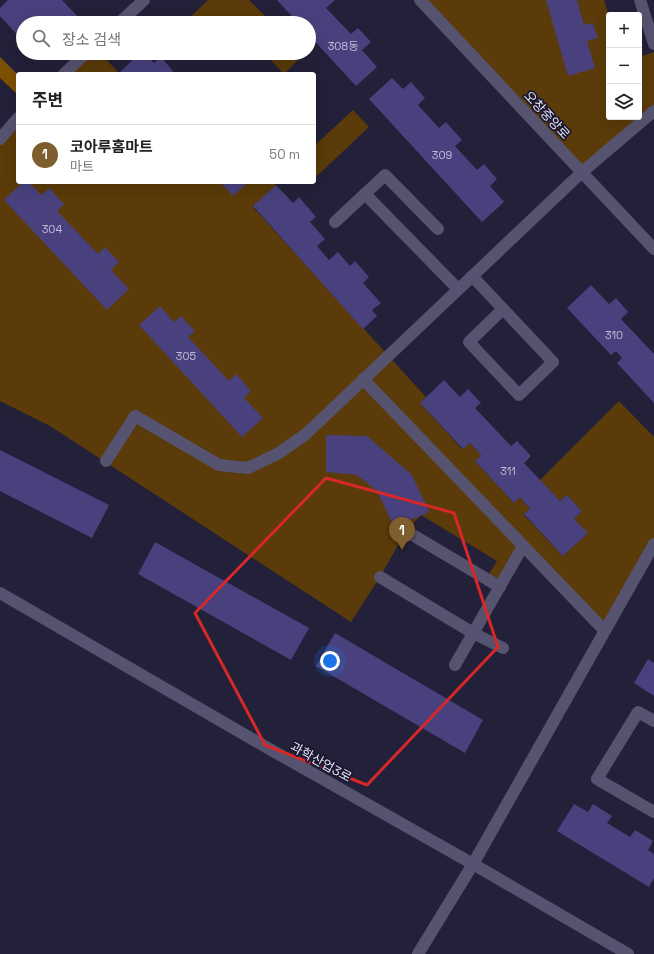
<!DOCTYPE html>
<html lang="ko">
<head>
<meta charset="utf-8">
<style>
	body { margin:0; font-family:"Space Grotesk","Noto Sans KR",sans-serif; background:#f2f2f2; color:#222 }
	.controls { position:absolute; right:12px; top:12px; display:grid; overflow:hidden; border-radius:4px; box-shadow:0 4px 16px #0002 }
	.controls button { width:36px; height:36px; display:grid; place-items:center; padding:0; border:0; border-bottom:1px solid #e0e0e0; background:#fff; color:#222; font:20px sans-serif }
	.you { position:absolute; left:330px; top:661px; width:14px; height:14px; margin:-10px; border:3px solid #fff; border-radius:50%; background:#1a73e8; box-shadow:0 0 0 6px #1a73e833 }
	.badge { display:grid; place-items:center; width:26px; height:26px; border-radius:50%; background:#7e5e2e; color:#fff; font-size:13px; font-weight:700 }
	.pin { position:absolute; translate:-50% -33px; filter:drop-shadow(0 1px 2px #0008) }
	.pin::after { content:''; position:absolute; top:21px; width:14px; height:12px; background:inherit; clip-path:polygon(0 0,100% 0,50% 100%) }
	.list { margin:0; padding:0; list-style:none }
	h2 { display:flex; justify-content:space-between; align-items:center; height:52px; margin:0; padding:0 16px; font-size:17px }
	h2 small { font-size:13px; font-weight:400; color:#767676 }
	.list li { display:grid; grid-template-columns:26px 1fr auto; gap:12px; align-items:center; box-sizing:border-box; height:60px; padding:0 16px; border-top:1px solid #e0e0e0 }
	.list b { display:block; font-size:15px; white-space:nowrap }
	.list p { margin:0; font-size:13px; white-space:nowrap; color:#767676 }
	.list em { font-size:13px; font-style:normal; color:#767676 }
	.icon { flex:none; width:22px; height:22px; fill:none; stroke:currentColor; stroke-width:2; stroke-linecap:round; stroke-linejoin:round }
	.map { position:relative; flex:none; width:654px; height:954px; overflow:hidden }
	.search { position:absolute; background:#fff; box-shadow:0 4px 16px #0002; left:16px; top:16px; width:300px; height:44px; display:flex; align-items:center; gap:10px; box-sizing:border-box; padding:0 14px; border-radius:22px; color:#767676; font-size:15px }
	.panel { position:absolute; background:#fff; box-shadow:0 4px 16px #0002; left:16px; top:72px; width:300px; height:112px; border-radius:4px }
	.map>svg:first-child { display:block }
	.green { fill:#5a3b09 }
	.forest { fill:#7b5002 }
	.building { fill:#49417d }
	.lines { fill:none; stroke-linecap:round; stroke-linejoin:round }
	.minor { stroke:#55536f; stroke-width:12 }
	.marked { fill:none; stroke:#d62828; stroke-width:3; stroke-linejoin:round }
	.labels { text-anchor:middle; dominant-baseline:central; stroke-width:3.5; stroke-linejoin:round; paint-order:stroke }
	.number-label { font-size:11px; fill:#bfbcd8 }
	.street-label { font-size:13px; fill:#e6e5f6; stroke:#1a172f }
</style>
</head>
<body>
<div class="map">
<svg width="654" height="954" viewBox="0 0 654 954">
	<rect width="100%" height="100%" fill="#232039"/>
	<g class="green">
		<path d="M208 0H249L272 23H235L231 19 226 23H184Z"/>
		<path d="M420 0H604L609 16V117H639V57L654 52V111L581 173Z"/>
		<path d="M86 53H100L120 74H64Z"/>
		<path d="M264 53H301L303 55 284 74Z"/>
		<path d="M353 110 369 127 317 176 314 172V146Z"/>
		<path d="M18 121V182H271L276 185 253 207 426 397 420 403 462 449 470 443 481 455 475 461 514 503 520 497 530 509 524 515 563 556 587 534 574 519 582 511 567 495 560 501 540 480 619 401 654 437V544L604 630 523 546 500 587 486 579 497 561 421 515 406 531 380 577 351 622 50 426 0 401V141Z"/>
	</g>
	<path class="forest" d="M0 57 18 75V95L0 78Z"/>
	<g class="building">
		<path d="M8 0H62L78 17 72 23H23V41L0 16V8Z"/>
		<path d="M277 0H335L326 8 351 34 358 28 371 42 362 50 377 67 356 86 309 35V23H298Z"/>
		<path d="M546 0H577L584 25 593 23 598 38 587 41 595 68 568 76Z"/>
		<path d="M140 53H145L154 63 161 57 173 71 170 74H120L119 73Z"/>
		<path d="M392 78 403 89 411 82 425 98 418 105 439 128 446 122 462 140 455 146 477 170 484 164 497 179 490 186 504 202 482 222 369 99Z"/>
		<path d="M23 182H29L41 195 49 188 64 204 57 211 98 254 105 247 119 262 111 270 129 289 107 310 4 200Z"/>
		<path d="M220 182H248L233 196Z"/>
		<path d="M276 185 293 203 299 197 316 217 310 222 325 239 317 246 329 260 338 252 350 266 355 261 369 277 363 283 381 303 372 310 377 316 363 329 253 206Z"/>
		<path d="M591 285 609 304 616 298 628 312 621 319 654 354V403L617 363 622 358 616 351 611 355 567 308Z"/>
		<path d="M160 306 174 322 181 316 195 331 188 337 229 381 236 374 251 391 244 398 263 418 242 437 139 325Z"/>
		<path d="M444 380 460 397 468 389 481 403 475 408 511 446 517 441 531 456 524 463 560 501 567 495 582 511 574 519 588 533 563 556 524 514 530 509 520 497 514 503 475 461 481 455 470 443 463 449 420 403Z"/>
		<path d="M326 435 367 436 412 475 429 512 394 527 377 491 357 475 326 472Z"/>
		<path d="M0 450 109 505 92 538 0 491Z"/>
		<path d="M155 542 309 628 291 660 138 574Z"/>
		<path d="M335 633 483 720 465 753 316 666Z"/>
		<path d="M648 659 654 663V696L634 683Z"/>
		<path d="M574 804 588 812 593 804 612 816 607 823 630 837 635 830 653 841 648 850 654 854V878L649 887 557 831Z"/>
	</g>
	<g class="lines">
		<g class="minor">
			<path d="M420 0 654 249"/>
			<path d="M640 0 654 44"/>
			<path d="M119 23 144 0"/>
			<path d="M64 74 86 53"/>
			<path d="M0 139 18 118"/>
			<path d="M365 194 385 175 438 229"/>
			<path d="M335 222 365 194 458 289"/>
			<path d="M472 276 553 362 519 395 469 342 503 309"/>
			<path d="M363 379 604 630"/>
			<path d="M106 461 135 416 219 465 248 468 279 453 306 434 581 173 654 111"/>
			<path d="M406 531 500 587"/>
			<path d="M380 577 473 633 503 648"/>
			<path d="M0 593 266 747 473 864 628 954"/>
			<path d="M455 665 523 546"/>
			<path d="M654 721 638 712 597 779 654 812"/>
			<path d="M418 954 473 864 654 544"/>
		</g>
	</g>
	<path class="marked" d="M326 478 454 513 498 647 367 785 265 745 195 613Z"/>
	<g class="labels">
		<g class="number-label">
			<text x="343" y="46">308동</text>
			<text x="442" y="155">309</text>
			<text x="52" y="229">304</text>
			<text x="614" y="335">310</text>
			<text x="186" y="356">305</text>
			<text x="508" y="471">311</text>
		</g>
		<g class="street-label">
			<text transform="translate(547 115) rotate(47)">오창중앙로</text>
			<text transform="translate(321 762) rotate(29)">과학산업3로</text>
		</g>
	</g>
</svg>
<div class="controls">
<button>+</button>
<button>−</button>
<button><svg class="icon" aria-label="layers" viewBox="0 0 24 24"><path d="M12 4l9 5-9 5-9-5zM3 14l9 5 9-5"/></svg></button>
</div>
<div class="you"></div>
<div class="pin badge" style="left:402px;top:550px">1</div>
<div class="search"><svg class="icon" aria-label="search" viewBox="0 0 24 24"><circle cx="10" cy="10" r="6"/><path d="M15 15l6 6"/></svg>장소 검색</div>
<section class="panel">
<h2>주변<small></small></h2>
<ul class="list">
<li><span class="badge">1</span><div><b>코아루홈마트</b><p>마트</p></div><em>50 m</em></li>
</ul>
</section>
</div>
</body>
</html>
